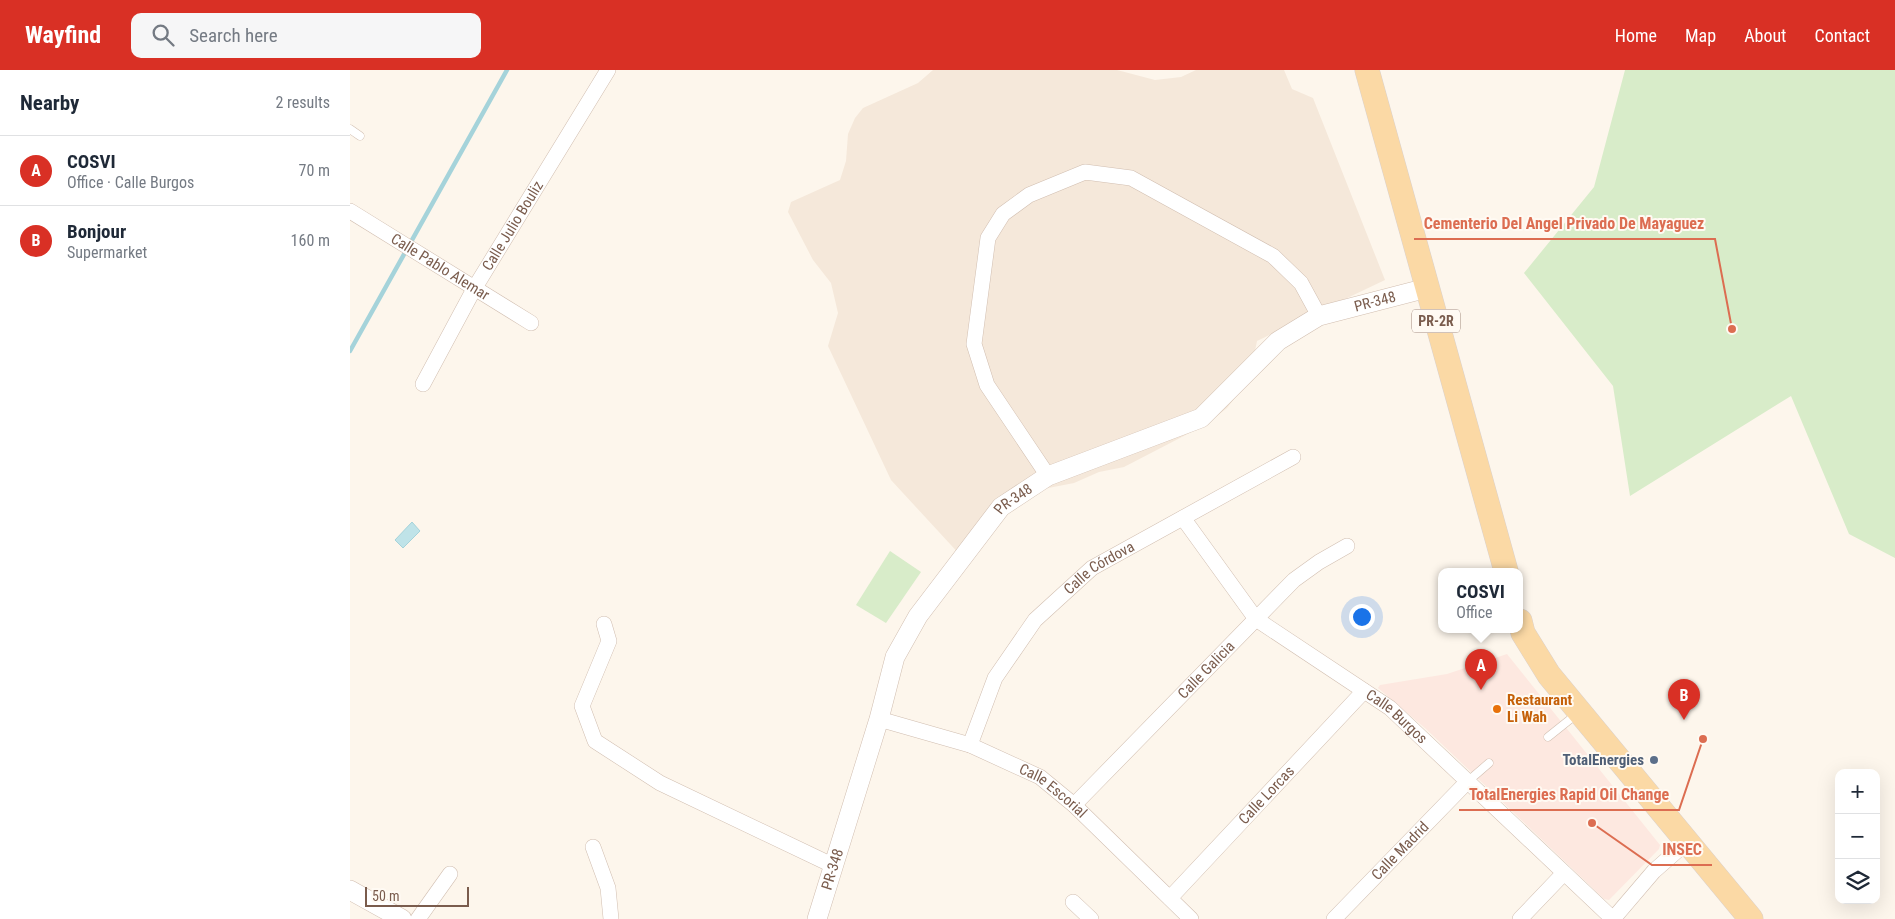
<!DOCTYPE html>
<html lang="en">
<head>
<meta charset="utf-8">
<style>
	body { margin:0; font-family:"Roboto Condensed",sans-serif; background:#f6f6f7; color:#1f2937 }
	.controls { position:absolute; right:15px; bottom:15px; display:grid; overflow:hidden; border-radius:10px; box-shadow:0 5px 20px #0002 }
	.controls button { width:45px; height:45px; display:grid; place-items:center; padding:0; border:0; border-bottom:1px solid #e0e1e3; background:#fff; color:#1f2937; font:25px sans-serif }
	.scale { position:absolute; left:15px; bottom:12px; width:104px; box-sizing:border-box; padding-left:5px; border:2px solid #7a5c4d; border-top:0; font-size:14px; line-height:18px; white-space:nowrap; color:#7a5c4d; -webkit-text-stroke:4px #fffaf3; paint-order:stroke }
	.you { position:absolute; left:1011px; top:546px; width:18px; height:18px; margin:-12px; border:4px solid #fff; border-radius:50%; background:#1a73e8; box-shadow:0 0 0 8px #1a73e833 }
	.badge { display:grid; place-items:center; width:32px; height:32px; border-radius:50%; background:#d93025; color:#fff; font-size:16px; font-weight:700 }
	.pin { position:absolute; translate:-50% -41px; filter:drop-shadow(0 1px 2px #0008) }
	.pin::after { content:''; position:absolute; top:26px; width:18px; height:15px; background:inherit; clip-path:polygon(0 0,100% 0,50% 100%) }
	.popup { position:absolute; left:1088px; top:498px; width:85px; height:65px; box-sizing:border-box; display:grid; place-content:center; border-radius:10px; background:#fff; filter:drop-shadow(0 1px 4px #0005); font-size:16px; white-space:nowrap; color:#747a83 }
	.popup b { font-size:19px; color:#1f2937 }
	.popup::after { content:''; position:absolute; left:50%; top:100%; margin-left:-10px; border:10px solid transparent; border-top-color:#fff }
	.list { margin:0; padding:0; list-style:none }
	h2 { display:flex; justify-content:space-between; align-items:center; height:65px; margin:0; padding:0 20px; font-size:21px }
	h2 small { font-size:16px; font-weight:400; color:#747a83 }
	.list li { display:grid; grid-template-columns:32px 1fr auto; gap:15px; align-items:center; box-sizing:border-box; height:70px; padding:0 20px; border-top:1px solid #e0e1e3 }
	.list b { display:block; font-size:19px; white-space:nowrap }
	.list p { margin:0; font-size:16px; white-space:nowrap; color:#747a83 }
	.list em { font-size:16px; font-style:normal; color:#747a83 }
	.icon { flex:none; width:28px; height:28px; fill:none; stroke:currentColor; stroke-width:2; stroke-linecap:round; stroke-linejoin:round }
	.map { position:relative; flex:none; width:1545px; height:849px; overflow:hidden }
	header { display:flex; align-items:center; gap:30px; box-sizing:border-box; height:70px; padding:0 25px; background:#d93025; color:#fff }
	header strong { font-size:24px }
	nav { display:flex; gap:28px; margin-inline-start:auto; font-size:18px }
	.search { width:350px; height:45px; background:#f6f6f7; display:flex; align-items:center; gap:12px; box-sizing:border-box; padding:0 18px; border-radius:10px; color:#747a83; font-size:19px }
	main { display:flex }
	aside { flex:1; background:#fff }
	.map>svg:first-child { display:block }
	.residential { fill:#f5e8da }
	.commercial { fill:#fde8e0 }
	.green { fill:#d8ecc9 }
	.water { fill:#bfe3e8; stroke:#a5d3da }
	.lines { fill:none; stroke-linecap:round; stroke-linejoin:round }
	.stream { stroke:#a5d3da; stroke-width:4.5 }
	.service-casing { stroke:#d1beb0; stroke-width:9 }
	.minor-casing { stroke:#d1beb0; stroke-width:16 }
	.tertiary-casing { stroke:#d1beb0; stroke-width:20 }
	.primary-casing { stroke:#dad1cd; stroke-width:25 }
	.service { stroke:#fff; stroke-width:8 }
	.minor { stroke:#fff; stroke-width:15 }
	.tertiary { stroke:#fff; stroke-width:19 }
	.primary { stroke:#fbd9a5; stroke-width:24 }
	.food-dot { fill:#e8710a; stroke:#fffaf3; stroke-width:2 }
	.service-dot { fill:#5c6f8a; stroke:#fffaf3; stroke-width:2 }
	.labels { text-anchor:middle; dominant-baseline:central; stroke-width:4; stroke-linejoin:round; paint-order:stroke }
	.shield { fill:#fffaf3; stroke:#a28b7f; stroke-width:1 }
	.shield-label { font-size:14px; font-weight:bold; fill:#7a5c4d }
	.street-label { font-size:15px; fill:#7a5c4d; stroke:#fffaf3 }
	.food-label { font-size:15px; font-weight:bold; fill:#c56008; stroke:#fffaf3; text-anchor:start }
	.service-label { font-size:15px; font-weight:bold; fill:#4e5e75; stroke:#fffaf3; text-anchor:end }
	.leader { fill:none; stroke:#dc6d51; stroke-width:2 }
	.callout-dot { fill:#dc6d51; stroke:#fffaf3; stroke-width:2 }
	.callout-label { font-size:16px; text-anchor:middle; font-weight:bold; fill:#dc6d51; stroke:#fffaf3; stroke-width:4; stroke-linejoin:round; paint-order:stroke }
</style>
</head>
<body>
<header>
<strong>Wayfind</strong>
<div class="search"><svg class="icon" aria-label="search" viewBox="0 0 24 24"><circle cx="10" cy="10" r="6"/><path d="M15 15l6 6"/></svg>Search here</div>
<nav><a>Home</a><a>Map</a><a>About</a><a>Contact</a></nav>
</header>
<main>
<aside>
<h2>Nearby<small>2 results</small></h2>
<ul class="list">
<li><span class="badge">A</span><div><b>COSVI</b><p>Office · Calle Burgos</p></div><em>70 m</em></li>
<li><span class="badge">B</span><div><b>Bonjour</b><p>Supermarket</p></div><em>160 m</em></li>
</ul>
</aside>
<div class="map">
<svg width="1545" height="849" viewBox="0 0 1545 849">
	<rect width="100%" height="100%" fill="#fdf6ec"/>
	<path class="residential" d="M583 0H767L805 10 831 7 846 0H934L942 19 963 28 1035 210 907 271 899 310 877 338 857 354 774 397 749 402 724 413 683 421 667 429 612 487 541 410 478 276 488 243 481 213 463 190 438 142 441 132 490 110 496 91 498 64 505 48 513 38 568 13Z"/>
	<path class="commercial" d="M1157 584 1310 775 1309 779 1259 830 1254 829 1076 659 1028 618 1030 615 1097 604Z"/>
	<g class="green">
		<path d="M1275 0H1545V488L1499 464 1441 326 1280 426 1263 316 1174 203 1244 117Z"/>
		<path d="M540 481 571 502 536 553 506 535Z"/>
	</g>
	<path class="water" d="M62 452 70 461 53 478 45 470Z"/>
	<g class="lines">
		<path class="stream" d="M0 281 157 0"/>
		<defs>
			<g id="service">
				<path d="M0 59 10 66"/>
				<path d="M1198 667 1228 643"/>
				<path d="M1117 712 1139 693"/>
			</g>
			<g id="minor">
				<path id="s1" d="M0 141 181 253"/>
				<path id="s2" d="M73 314 124 219 258 0"/>
				<path d="M698 406 637 315 624 274 638 168 653 144 679 125 735 102 781 108 923 186 951 213 969 246"/>
				<path id="s3" d="M833 448 906 549 1040 638 1263 849"/>
				<path d="M254 554 259 571 232 636 245 671 310 713 482 795"/>
				<path id="s4" d="M529 649 620 675 690 707 724 735 841 849"/>
				<path id="s5" d="M620 675 645 608 685 550 742 498 943 387"/>
				<path id="s6" d="M724 735 944 510 969 492 997 476"/>
				<path d="M243 777 258 818 261 849"/>
				<path id="s7" d="M820 828 1014 621"/>
				<path d="M723 832 741 849"/>
				<path d="M68 849 100 804"/>
				<path id="s8" d="M984 849 1117 712"/>
				<path d="M1170 849 1214 803"/>
				<path d="M1263 849 1304 801 1337 772"/>
			</g>
			<g id="tertiary">
				<path d="M0 820 52 849"/>
				<path id="s9" d="M467 849 529 649 545 587 568 546 651 437 698 406 851 348 928 271 969 246 1077 218"/>
			</g>
			<g id="primary">
				<path d="M1017 0 1156 501"/>
				<path d="M1170 551 1173 563 1199 605 1401 849"/>
			</g>
		</defs>
		<use href="#service" class="service-casing"/>
		<use href="#minor" class="minor-casing"/>
		<use href="#tertiary" class="tertiary-casing"/>
		<use href="#primary" class="primary-casing"/>
		<use href="#service" class="service"/>
		<use href="#minor" class="minor"/>
		<use href="#tertiary" class="tertiary"/>
		<use href="#primary" class="primary"/>
	</g>
	<circle class="food-dot" cx="1147" cy="639" r="5"/>
	<circle class="service-dot" cx="1304" cy="690" r="5"/>
	<g class="labels">
		<rect class="shield" x="1062" y="239.5" width="48" height="23" rx="4"/>
		<g class="shield-label">
			<text x="1086" y="251">PR-2R</text>
		</g>
		<g class="street-label">
			<text stroke="none"><textPath href="#s2" startOffset="182">Calle Julio Bouliz</textPath></text>
			<text stroke="none"><textPath href="#s1" startOffset="106">Calle Pablo Alemar</textPath></text>
			<text stroke="none"><textPath href="#s9" startOffset="892">PR-348</textPath></text>
			<text stroke="none"><textPath href="#s9" startOffset="472">PR-348</textPath></text>
			<text stroke="none"><textPath href="#s5" startOffset="225">Calle Córdova</textPath></text>
			<text stroke="none"><textPath href="#s6" startOffset="189">Calle Galicia</textPath></text>
			<text stroke="none"><textPath href="#s3" startOffset="296">Calle Burgos</textPath></text>
			<text stroke="none"><textPath href="#s4" startOffset="190">Calle Escorial</textPath></text>
			<text stroke="none"><textPath href="#s7" startOffset="141">Calle Lorcas</textPath></text>
			<text stroke="none"><textPath href="#s8" startOffset="95">Calle Madrid</textPath></text>
			<text stroke="none"><textPath href="#s9" startOffset="52">PR-348</textPath></text>
		</g>
		<g class="food-label">
			<text x="1157" y="630">Restaurant<tspan x="1157" dy="17">Li Wah</tspan></text>
		</g>
		<g class="service-label">
			<text x="1294" y="690">TotalEnergies</text>
		</g>
	</g>
	<path class="leader" d="M1382 259L1365 169H1064M1353 669L1329 740H1109M1242 753L1302 795H1362"/>
	<g class="callout-dot">
		<circle cx="1382" cy="259" r="5"/>
		<circle cx="1353" cy="669" r="5"/>
		<circle cx="1242" cy="753" r="5"/>
	</g>
	<g class="callout-label">
		<text x="1214" y="159">Cementerio Del Angel Privado De Mayaguez</text>
		<text x="1219" y="730">TotalEnergies Rapid Oil Change</text>
		<text x="1332" y="785">INSEC</text>
	</g>
</svg>
<div class="controls">
<button>+</button>
<button>−</button>
<button><svg class="icon" aria-label="layers" viewBox="0 0 24 24"><path d="M12 4l9 5-9 5-9-5zM3 14l9 5 9-5"/></svg></button>
</div>
<div class="scale">50 m</div>
<div class="you"></div>
<div class="pin badge" style="left:1131px;top:620px">A</div>
<div class="popup"><b>COSVI</b>Office</div>
<div class="pin badge" style="left:1334px;top:650px">B</div>
</div>
</main>
</body>
</html>
